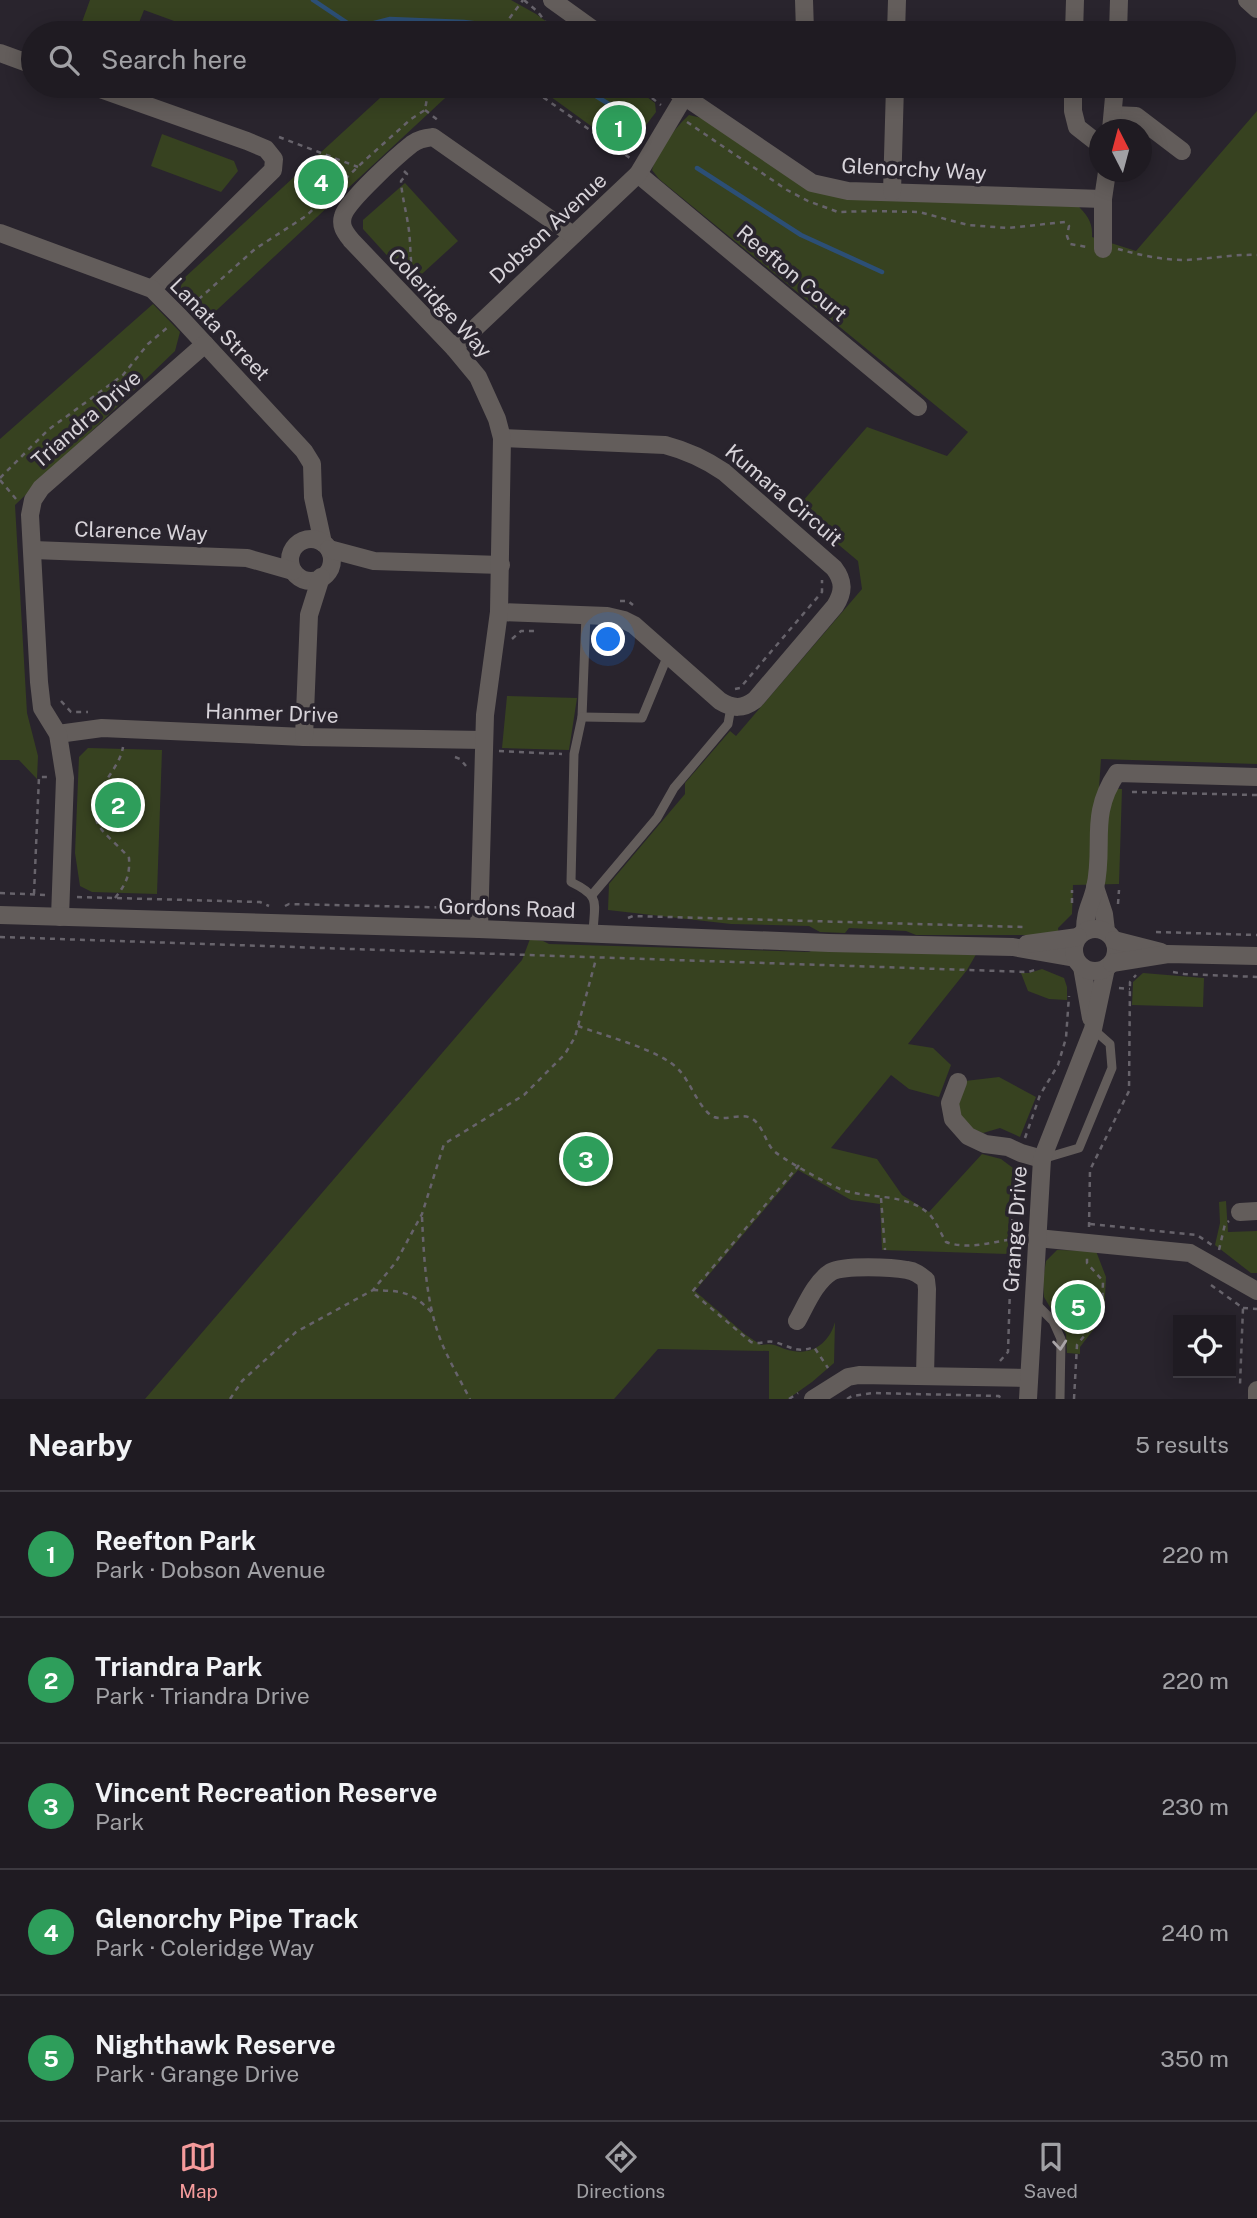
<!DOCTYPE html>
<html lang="en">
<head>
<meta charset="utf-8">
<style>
	body { margin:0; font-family:"Public Sans",sans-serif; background:#2c282f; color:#f1f3f6 }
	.controls { position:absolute; right:21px; bottom:21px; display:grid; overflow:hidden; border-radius:0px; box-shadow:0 4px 18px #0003 }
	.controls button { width:63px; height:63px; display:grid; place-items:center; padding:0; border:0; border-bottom:2px solid #3c3940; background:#1f1b22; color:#f1f3f6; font:35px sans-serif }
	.compass { position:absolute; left:1089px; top:119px; width:63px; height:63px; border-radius:50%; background:#1f1b22; box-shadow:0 4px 18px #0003; rotate:354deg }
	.you { position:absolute; left:609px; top:640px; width:24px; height:24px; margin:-18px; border:5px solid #fff; border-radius:50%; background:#1a73e8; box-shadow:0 0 0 10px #1a73e833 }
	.badge { display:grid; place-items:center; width:46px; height:46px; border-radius:50%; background:#f59b9c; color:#fff; font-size:23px; font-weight:700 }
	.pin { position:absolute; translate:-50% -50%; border:4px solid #fff; box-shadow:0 2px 7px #0006 }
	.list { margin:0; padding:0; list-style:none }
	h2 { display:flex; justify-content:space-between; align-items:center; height:91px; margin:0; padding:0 28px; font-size:30px }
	h2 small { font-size:23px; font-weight:400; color:#a1a1a5 }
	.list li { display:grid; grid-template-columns:46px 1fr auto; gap:21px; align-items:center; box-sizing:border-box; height:126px; padding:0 28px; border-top:2px solid #3c3940 }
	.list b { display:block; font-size:26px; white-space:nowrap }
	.list p { margin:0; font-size:23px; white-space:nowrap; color:#a1a1a5 }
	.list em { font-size:23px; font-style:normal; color:#a1a1a5 }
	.icon { flex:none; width:38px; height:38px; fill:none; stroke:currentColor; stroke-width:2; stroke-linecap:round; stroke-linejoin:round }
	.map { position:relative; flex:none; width:1257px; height:1399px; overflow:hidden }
	.search { position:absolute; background:#1f1b22; box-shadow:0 4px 18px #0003; left:21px; right:21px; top:21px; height:77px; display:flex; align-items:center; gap:18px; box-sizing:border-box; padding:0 24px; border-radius:38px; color:#a1a1a5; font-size:26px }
	.sheet { height:721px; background:#1f1b22 }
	nav { display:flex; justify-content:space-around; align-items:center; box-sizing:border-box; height:98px; border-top:2px solid #3c3940; background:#1f1b22; font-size:19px; color:#a1a1a5 }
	nav a { display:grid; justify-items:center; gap:4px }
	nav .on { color:#f59b9c }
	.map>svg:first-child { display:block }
	.green { fill:#374220 }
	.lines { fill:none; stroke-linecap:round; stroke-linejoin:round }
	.stream { stroke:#2c4f76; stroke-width:4.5 }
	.path { stroke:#67636b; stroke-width:2.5; stroke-dasharray:5 5; stroke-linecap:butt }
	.service { stroke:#635d5b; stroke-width:9 }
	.minor { stroke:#635d5b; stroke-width:18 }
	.tertiary { stroke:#635d5b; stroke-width:18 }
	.oneway { stroke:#a9a4a7 }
	.labels { text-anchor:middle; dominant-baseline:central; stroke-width:7; stroke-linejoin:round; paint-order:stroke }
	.street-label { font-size:21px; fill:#d7d3d9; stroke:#29242d }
</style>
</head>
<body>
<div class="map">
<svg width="1257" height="1399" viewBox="0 0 1257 1399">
	<rect width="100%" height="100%" fill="#29242d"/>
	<g class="green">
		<path d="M90 0H511L536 14 562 33H207L144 10 135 33H78Z"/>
		<path d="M349 86H458L205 321 180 294 182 280 380 98Z"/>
		<path d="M536 86H632L655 103 656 112 631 145 620 147Z"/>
		<path d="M1257 111V764L1101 759 1099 788 1122 789 1119 884 1073 885 1072 914 1058 928 1059 935H916L906 931 849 928 845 933 820 932 809 926 731 924 608 910 609 884 685 794V783L730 731 736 736 862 589 858 561 796 509 867 427 947 456 968 432 659 179 652 170C658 150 674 129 689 115L706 119 812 191 1077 205C1087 215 1093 222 1092 237L1136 251Z"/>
		<path d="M162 134 234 161 238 171 221 192 151 166Z"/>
		<path d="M405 183 458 241 412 283 363 229V220Z"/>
		<path d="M153 304 180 332 175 351 15 505 27 713 38 756 37 779 19 760H0V439Z"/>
		<path d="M507 696 577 698 569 750 502 748Z"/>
		<path d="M88 748 162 750 157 894 92 892 80 886 75 853 79 757Z"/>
		<path d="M530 939 543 941 549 944 809 952 817 948 978 951 967 970 908 1044 933 1048 951 1065 939 1097 909 1089 891 1075 831 1148 877 1159 902 1195 929 1212 982 1154 1001 1159 1013 1168 1009 1202 1008 1254 882 1250 880 1204 851 1200 798 1170 695 1291 746 1335 761 1345C777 1342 779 1349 793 1351 814 1355 830 1341 835 1322L834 1363 812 1382 788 1399H769V1351L658 1349 614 1399H145L522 960Z"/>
		<path d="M1042 969 1064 978 1067 987V1000L1049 999 1028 991 1021 973H1029Z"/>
		<path d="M1143 973 1204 978 1203 1007 1132 1005 1133 982Z"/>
		<path d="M999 1077 1036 1097 1020 1137 1000 1128 983 1133 966 1126 955 1104 965 1081Z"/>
		<path d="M1226 1201 1228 1232 1257 1231V1273H1251L1215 1245 1220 1223 1219 1202Z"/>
		<path d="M1057 1250 1096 1251 1106 1277 1104 1316 1080 1347V1354L1067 1353 1066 1334 1044 1297 1043 1280 1046 1261Z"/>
	</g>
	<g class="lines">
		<g class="stream">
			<path d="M313 0 355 28 390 19 464 22 514 28 519 33"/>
			<path d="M580 86 639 123"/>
			<path d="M697 168 801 235 882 272"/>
		</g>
		<g class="path">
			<path d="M524 0 538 12 550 28 561 33"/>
			<path d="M486 33 500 31 523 0"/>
			<path d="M527 86 630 158"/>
			<path d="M636 86 661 105"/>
			<path d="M425 110 439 121"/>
			<path d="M687 122 787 190 808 201 838 212 871 211"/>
			<path d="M279 137 358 167"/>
			<path d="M404 171 407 174 401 181C402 198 407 214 409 231 411 248 410 265 414 282"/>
			<path d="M872 211 919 212 968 225 1008 228 1065 222 1069 226 1067 236 1070 244 1087 247"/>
			<path d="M1118 249C1139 255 1163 260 1185 260 1209 259 1232 254 1257 255"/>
			<path d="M191 306 255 249 306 216 363 162 411 119 425 110 427 98 434 86"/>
			<path d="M0 478 48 430 123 375 148 344 168 327"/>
			<path d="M0 480 16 499"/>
			<path d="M620 601H628L633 605"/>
			<path d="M512 639 521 631H534"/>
			<path d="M735 689 740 688 822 592V580"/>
			<path d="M61 701 71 712H88"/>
			<path d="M499 751 562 754"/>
			<path d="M455 757 460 759 466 766"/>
			<path d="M1132 792 1257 795"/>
			<path d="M0 893 46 895"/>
			<path d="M34 894 39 777H47"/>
			<path d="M77 897 260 902 269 906"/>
			<path d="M115 898C126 884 130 876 129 858 121 847 101 833 97 822 86 793 119 773 123 747"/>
			<path d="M1072 903V890"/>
			<path d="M1118 904 1119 890"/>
			<path d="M285 906 289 904 463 908"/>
			<path d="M628 918 633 916 1023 927"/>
			<path d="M1156 932 1257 935"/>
			<path d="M0 937 1028 972 1038 969"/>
			<path d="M1173 972 1184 974 1257 977"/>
			<path d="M1119 988 1130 989"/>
			<path d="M578 1026C605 1036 661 1050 679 1070 690 1081 700 1111 714 1117 725 1121 740 1113 751 1118 762 1124 765 1140 772 1149 778 1157 828 1184 840 1189 869 1200 907 1192 930 1215 937 1223 941 1234 946 1242 970 1251 997 1240 1022 1238"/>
			<path d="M1025 1138 1040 1095 1058 1065 1066 1038 1069 996"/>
			<path d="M799 1165 692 1292 751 1342C760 1345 766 1340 774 1342 791 1346 795 1354 814 1347L828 1368"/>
			<path d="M881 1198 885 1250"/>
			<path d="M422 1217C424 1260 426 1306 443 1346 451 1364 461 1382 470 1399"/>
			<path d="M1090 1224 1197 1235 1212 1245"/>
			<path d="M1089 1227 1090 1170 1129 1091 1130 982 1136 975"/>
			<path d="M1219 1250 1225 1224 1229 1221"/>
			<path d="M1211 1285 1243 1308 1240 1385"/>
			<path d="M373 1290C401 1291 412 1291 432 1313"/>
			<path d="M1243 1308 1257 1309"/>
			<path d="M1000 1361 1008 1352 1012 1223 1018 1168"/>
			<path d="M230 1399 242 1381 296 1332 373 1290 396 1262 422 1214 444 1144 524 1095 565 1054 575 1037 596 959"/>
			<path d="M789 1399 798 1393"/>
			<path d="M847 1399 852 1396 873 1393 999 1396 1001 1399"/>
			<path d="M1074 1399 1077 1345 1102 1313 1103 1281 1087 1263V1258"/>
		</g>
		<g class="service">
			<path d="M586 615 582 717 574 754 571 882C602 897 594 902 593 934"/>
			<path d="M582 717 642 718 668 655"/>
			<path d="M592 895 657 818 674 788 728 724 731 707"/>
			<path d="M1042 1159 1079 1148 1112 1068 1110 1044 1093 1029"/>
			<path d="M1034 1302 1053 1321 1061 1339 1060 1399"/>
		</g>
		<g class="minor">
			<path d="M552 0 598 33"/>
			<path d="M804 0 805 31"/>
			<path d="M1247 0 1257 9"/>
			<path d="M896 33 897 0"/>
			<path d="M1074 33 1075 0"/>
			<path d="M1118 33 1119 0"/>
			<path d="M0 53 33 65"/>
			<path d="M92 86 247 141 266 149 274 159 273 170 152 289"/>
			<path d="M669 86 812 183 848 191 1103 199"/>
			<path d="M1073 86V111L1077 127 1100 145"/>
			<path d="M1113 115 1136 116 1182 151"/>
			<path d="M1111 130 1115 86"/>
			<path d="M638 174 918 407"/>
			<path d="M892 192 895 86"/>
			<path d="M0 233 152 289 179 316 304 451 312 464 313 497 323 543"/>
			<path d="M1103 249V199L1107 172"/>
			<path d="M454 348 638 174 684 97"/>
			<circle cx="311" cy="560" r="21"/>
			<path d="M329 549 374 561 501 565"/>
			<path d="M33 550 247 558 293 571"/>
			<path d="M499 612 607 616 624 620 634 625 720 701C733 709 743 709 755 700L835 606C844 592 844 581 834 568L724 472C705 459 688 451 665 445L502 438"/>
			<path d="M58 734 102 728 304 737 484 740"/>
			<path d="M304 737 309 615 321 577"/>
			<path d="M1095 887 1104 914 1106 931"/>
			<path d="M60 917 65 778 58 734 42 708 39 682 30 515 33 500 41 488 205 344"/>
			<path d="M479 929 485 715 499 612 502 438 497 419 478 377 454 348 351 240C345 232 340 226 343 216 347 201 398 155 412 144 418 139 426 138 433 137L573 235"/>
			<path d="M1085 930C1085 911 1091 905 1095 888 1105 844 1088 816 1117 773L1257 777"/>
			<path d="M1082 967 1091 1018"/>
			<path d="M958 1082 950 1103 953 1119 968 1136 985 1144 1008 1147 1021 1153 1042 1159"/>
			<path d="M1240 1212 1257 1211"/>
			<path d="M1037 1238 1190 1253 1257 1291"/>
			<path d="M797 1321C806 1305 815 1282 831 1272 844 1265 892 1267 907 1270 915 1271 920 1275 926 1280L927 1289 925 1376"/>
			<path d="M813 1399 848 1377 859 1375 1029 1378"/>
			<path d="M1028 1399 1042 1159 1093 1029 1106 968"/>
			<path d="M1257 1399V1390"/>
		</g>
		<g class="tertiary">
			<path d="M0 915 479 929 829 943 1013 947 1075 958"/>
			<circle cx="1095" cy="950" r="21"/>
			<path d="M1114 940 1161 952"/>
			<path d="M1027 944 1078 937"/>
			<path d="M1112 963 1168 954 1257 956"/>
		</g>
	</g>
	<defs><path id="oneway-chevron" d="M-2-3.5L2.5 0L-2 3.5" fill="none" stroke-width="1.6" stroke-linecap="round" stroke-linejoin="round" transform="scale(1.75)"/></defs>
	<use class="oneway" href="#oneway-chevron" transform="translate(1060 1345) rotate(85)"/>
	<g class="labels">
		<g class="street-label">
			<text transform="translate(914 169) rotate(3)">Glenorchy Way</text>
			<text transform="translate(548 228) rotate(-43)">Dobson Avenue</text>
			<text transform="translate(792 273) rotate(40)">Reefton Court</text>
			<text transform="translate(440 303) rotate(47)">Coleridge Way</text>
			<text transform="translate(220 329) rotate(46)">Lanata Street</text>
			<text transform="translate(86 419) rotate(-41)">Triandra Drive</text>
			<text transform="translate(784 495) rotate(40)">Kumara Circuit</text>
			<text transform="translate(141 531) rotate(2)">Clarence Way</text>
			<text transform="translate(272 713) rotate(2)">Hanmer Drive</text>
			<text transform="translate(507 908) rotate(2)">Gordons Road</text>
			<text transform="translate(1015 1229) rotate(-86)">Grange Drive</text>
		</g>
	</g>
</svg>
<div class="controls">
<button><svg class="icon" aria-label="locate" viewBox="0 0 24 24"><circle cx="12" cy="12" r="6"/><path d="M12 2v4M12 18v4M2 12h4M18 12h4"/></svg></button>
</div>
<svg class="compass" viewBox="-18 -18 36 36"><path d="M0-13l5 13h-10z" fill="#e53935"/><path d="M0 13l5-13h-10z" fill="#a1a1a5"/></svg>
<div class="you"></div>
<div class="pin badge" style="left:619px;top:128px;background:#2e9e5b">1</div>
<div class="pin badge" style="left:118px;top:805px;background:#2e9e5b">2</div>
<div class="pin badge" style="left:586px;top:1159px;background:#2e9e5b">3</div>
<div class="pin badge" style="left:321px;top:182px;background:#2e9e5b">4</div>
<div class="pin badge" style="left:1078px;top:1307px;background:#2e9e5b">5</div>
<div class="search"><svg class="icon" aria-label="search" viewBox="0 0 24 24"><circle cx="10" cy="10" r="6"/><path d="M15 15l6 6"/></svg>Search here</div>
</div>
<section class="sheet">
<h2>Nearby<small>5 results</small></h2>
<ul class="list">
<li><span class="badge" style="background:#2e9e5b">1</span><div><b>Reefton Park</b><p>Park · Dobson Avenue</p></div><em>220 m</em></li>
<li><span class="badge" style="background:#2e9e5b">2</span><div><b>Triandra Park</b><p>Park · Triandra Drive</p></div><em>220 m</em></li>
<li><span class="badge" style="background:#2e9e5b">3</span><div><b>Vincent Recreation Reserve</b><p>Park</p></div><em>230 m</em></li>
<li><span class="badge" style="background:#2e9e5b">4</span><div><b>Glenorchy Pipe Track</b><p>Park · Coleridge Way</p></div><em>240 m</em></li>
<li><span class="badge" style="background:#2e9e5b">5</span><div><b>Nighthawk Reserve</b><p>Park · Grange Drive</p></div><em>350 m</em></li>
</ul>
</section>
<nav>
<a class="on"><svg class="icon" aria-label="map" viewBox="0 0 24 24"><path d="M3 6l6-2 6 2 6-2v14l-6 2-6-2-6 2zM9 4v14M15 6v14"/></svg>Map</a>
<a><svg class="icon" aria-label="directions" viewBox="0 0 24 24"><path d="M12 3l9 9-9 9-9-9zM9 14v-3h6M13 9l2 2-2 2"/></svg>Directions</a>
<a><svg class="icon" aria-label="saved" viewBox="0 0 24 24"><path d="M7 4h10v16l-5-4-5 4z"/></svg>Saved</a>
</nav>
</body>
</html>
